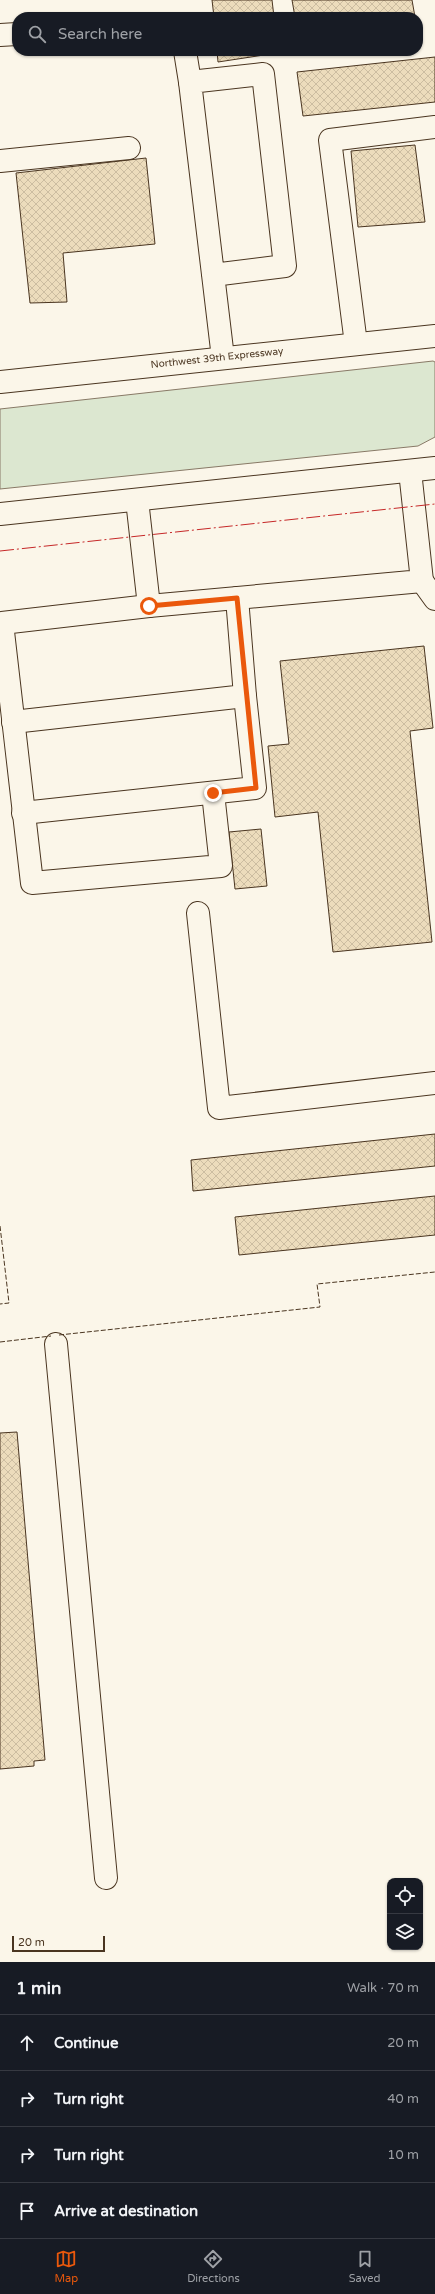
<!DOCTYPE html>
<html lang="en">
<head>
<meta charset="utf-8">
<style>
	body { margin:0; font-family:"Varela Round",sans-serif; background:#20242c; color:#f1f3f6 }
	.controls { position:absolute; right:12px; bottom:12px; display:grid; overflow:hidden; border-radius:8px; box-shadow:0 1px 3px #0004 }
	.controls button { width:36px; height:36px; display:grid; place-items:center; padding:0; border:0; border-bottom:1px solid #363941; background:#171b24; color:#f1f3f6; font:20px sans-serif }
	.scale { position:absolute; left:12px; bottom:10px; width:93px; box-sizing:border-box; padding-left:4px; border:2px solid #4a3520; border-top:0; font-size:11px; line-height:14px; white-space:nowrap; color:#4a3520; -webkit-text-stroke:3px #fbf6e9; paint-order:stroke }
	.stop { position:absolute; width:12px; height:12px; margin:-9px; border:3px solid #ea580c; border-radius:50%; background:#fff }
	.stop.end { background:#ea580c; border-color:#fff; box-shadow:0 1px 4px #0008 }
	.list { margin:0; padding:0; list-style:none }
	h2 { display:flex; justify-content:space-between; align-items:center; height:52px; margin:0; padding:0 16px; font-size:17px }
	h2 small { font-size:13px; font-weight:400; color:#9ea1a6 }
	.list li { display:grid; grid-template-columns:26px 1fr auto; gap:12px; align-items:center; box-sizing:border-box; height:56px; padding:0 16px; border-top:1px solid #363941 }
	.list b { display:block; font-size:15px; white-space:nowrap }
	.list em { font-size:13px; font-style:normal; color:#9ea1a6 }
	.icon { flex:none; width:22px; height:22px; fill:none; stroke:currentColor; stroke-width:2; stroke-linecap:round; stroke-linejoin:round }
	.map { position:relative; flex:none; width:435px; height:1962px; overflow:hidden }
	.search { position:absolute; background:#171b24; box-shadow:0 1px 3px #0004; left:12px; right:12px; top:12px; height:44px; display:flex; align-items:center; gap:10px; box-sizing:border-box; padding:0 14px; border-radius:16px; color:#9ea1a6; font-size:15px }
	.sheet { height:276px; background:#171b24 }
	nav { display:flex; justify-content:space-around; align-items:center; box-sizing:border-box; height:56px; border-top:1px solid #363941; background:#171b24; font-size:11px; color:#9ea1a6 }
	nav a { display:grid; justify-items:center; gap:2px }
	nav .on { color:#ea580c }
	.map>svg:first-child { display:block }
	.green { fill:#dce7d0; stroke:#887966 }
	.building { fill:url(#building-cross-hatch); stroke:#4a3520 }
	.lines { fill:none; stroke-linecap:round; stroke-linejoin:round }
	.minor-casing { stroke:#4a3520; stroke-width:24 }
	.highway-casing { stroke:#4a3520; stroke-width:24 }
	.minor { stroke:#fbf6e9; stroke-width:22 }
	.highway { stroke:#fbf6e9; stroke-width:22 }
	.fence { stroke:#4a3520; stroke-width:1; stroke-dasharray:5 2; stroke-linecap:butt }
	.power { stroke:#c62828; stroke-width:1; stroke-dasharray:14 3 2 3; stroke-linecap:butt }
	.route { stroke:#ea580c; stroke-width:5 }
	.labels { text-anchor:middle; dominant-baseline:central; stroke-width:3; stroke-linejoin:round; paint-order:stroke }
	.street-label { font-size:10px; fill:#4a3520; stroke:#fbf6e9 }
</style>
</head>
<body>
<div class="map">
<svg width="435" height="1962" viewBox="0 0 435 1962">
	<defs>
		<pattern id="building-cross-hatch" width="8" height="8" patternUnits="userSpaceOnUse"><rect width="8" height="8" fill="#ecdcbc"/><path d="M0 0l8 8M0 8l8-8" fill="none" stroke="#ccbda1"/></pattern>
	</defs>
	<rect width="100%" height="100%" fill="#fbf6e9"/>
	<path class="green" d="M433 361 435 362V437L418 446 0 489V409Z"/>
	<g class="building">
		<path d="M212 0H272L274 17H214Z"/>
		<path d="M292 0H412L415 17H295Z"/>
		<path d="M217 51H277V53L218 62Z"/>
		<path d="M435 57V102L303 116 297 72Z"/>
		<path d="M415 145 425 222 358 227 351 151Z"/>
		<path d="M146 158 155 244 63 253 67 302 30 303 16 173Z"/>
		<path d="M424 646 433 728 410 731 432 942 333 952 318 812 275 817 268 746 289 744 280 661Z"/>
		<path d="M261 829 267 886 235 889 229 832Z"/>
		<path d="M435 1134V1166L193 1191 191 1160Z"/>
		<path d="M435 1196V1235L239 1255 235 1217Z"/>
		<path d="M17 1432 45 1760 34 1761V1766L0 1769V1433Z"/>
	</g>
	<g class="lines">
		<defs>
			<g id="minor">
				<path d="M0 35 17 34"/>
				<path d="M185 51 190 82"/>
				<path d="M0 161 129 148"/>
				<path d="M213 275 285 266 263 74 190 82 223 358"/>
				<path d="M356 344 330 140 435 127"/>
				<path d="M137 500 149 606 422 581 410 471"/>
				<path d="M422 581 435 599"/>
				<path d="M149 606 2 623 32 883 221 866 213 793"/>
				<path d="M13 722 245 696 237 598"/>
				<path d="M23 813 255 788 245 696"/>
				<path d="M198 913 219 1108 435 1083"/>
				<path d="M56 1344 106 1878"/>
			</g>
			<g id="highway">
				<path d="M0 382 435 336"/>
				<path d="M0 514 435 468"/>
			</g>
		</defs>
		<use href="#minor" class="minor-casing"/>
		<use href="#highway" class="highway-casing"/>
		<use href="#minor" class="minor"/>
		<use href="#highway" class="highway"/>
		<g class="fence">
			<path d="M0 1226 9 1303 0 1304"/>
			<path d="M59 1335 320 1307 317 1284 435 1272"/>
			<path d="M0 1342 51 1336"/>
		</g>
		<path class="power" d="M0 551 435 504"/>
	</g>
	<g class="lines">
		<path class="route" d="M149 606 237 598 256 788 213 793"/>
	</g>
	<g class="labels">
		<g class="street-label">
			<text transform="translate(217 358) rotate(-6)">Northwest 39th Expressway</text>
		</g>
	</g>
</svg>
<div class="controls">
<button><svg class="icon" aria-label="locate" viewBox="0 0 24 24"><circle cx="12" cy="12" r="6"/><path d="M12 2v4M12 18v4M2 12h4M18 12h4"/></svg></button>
<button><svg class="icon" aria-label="layers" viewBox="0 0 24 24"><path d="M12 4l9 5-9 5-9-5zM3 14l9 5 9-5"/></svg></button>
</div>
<div class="scale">20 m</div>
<div class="stop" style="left:149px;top:606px"></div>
<div class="stop end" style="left:213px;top:793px"></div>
<div class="search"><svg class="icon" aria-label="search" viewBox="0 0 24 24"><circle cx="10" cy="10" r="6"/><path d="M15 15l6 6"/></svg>Search here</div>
</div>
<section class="sheet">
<h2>1 min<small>Walk · 70 m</small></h2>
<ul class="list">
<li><svg class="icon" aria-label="ahead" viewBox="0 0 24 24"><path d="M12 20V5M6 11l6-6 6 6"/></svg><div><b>Continue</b></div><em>20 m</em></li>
<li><svg class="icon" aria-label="right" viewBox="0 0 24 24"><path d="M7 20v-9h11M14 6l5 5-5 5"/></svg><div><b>Turn right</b></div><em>40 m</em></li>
<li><svg class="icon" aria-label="right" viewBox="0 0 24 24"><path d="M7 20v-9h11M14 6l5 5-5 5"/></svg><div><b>Turn right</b></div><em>10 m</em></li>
<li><svg class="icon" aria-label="arrive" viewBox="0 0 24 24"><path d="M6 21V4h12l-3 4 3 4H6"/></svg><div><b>Arrive at destination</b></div></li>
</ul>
</section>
<nav>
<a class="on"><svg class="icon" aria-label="map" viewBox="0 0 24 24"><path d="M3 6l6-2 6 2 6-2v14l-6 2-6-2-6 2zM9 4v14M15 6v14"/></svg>Map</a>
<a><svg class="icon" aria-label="directions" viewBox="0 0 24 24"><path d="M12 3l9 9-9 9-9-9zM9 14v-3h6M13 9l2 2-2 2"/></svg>Directions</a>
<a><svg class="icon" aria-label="saved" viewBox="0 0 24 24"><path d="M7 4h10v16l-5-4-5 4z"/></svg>Saved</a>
</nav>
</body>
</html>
